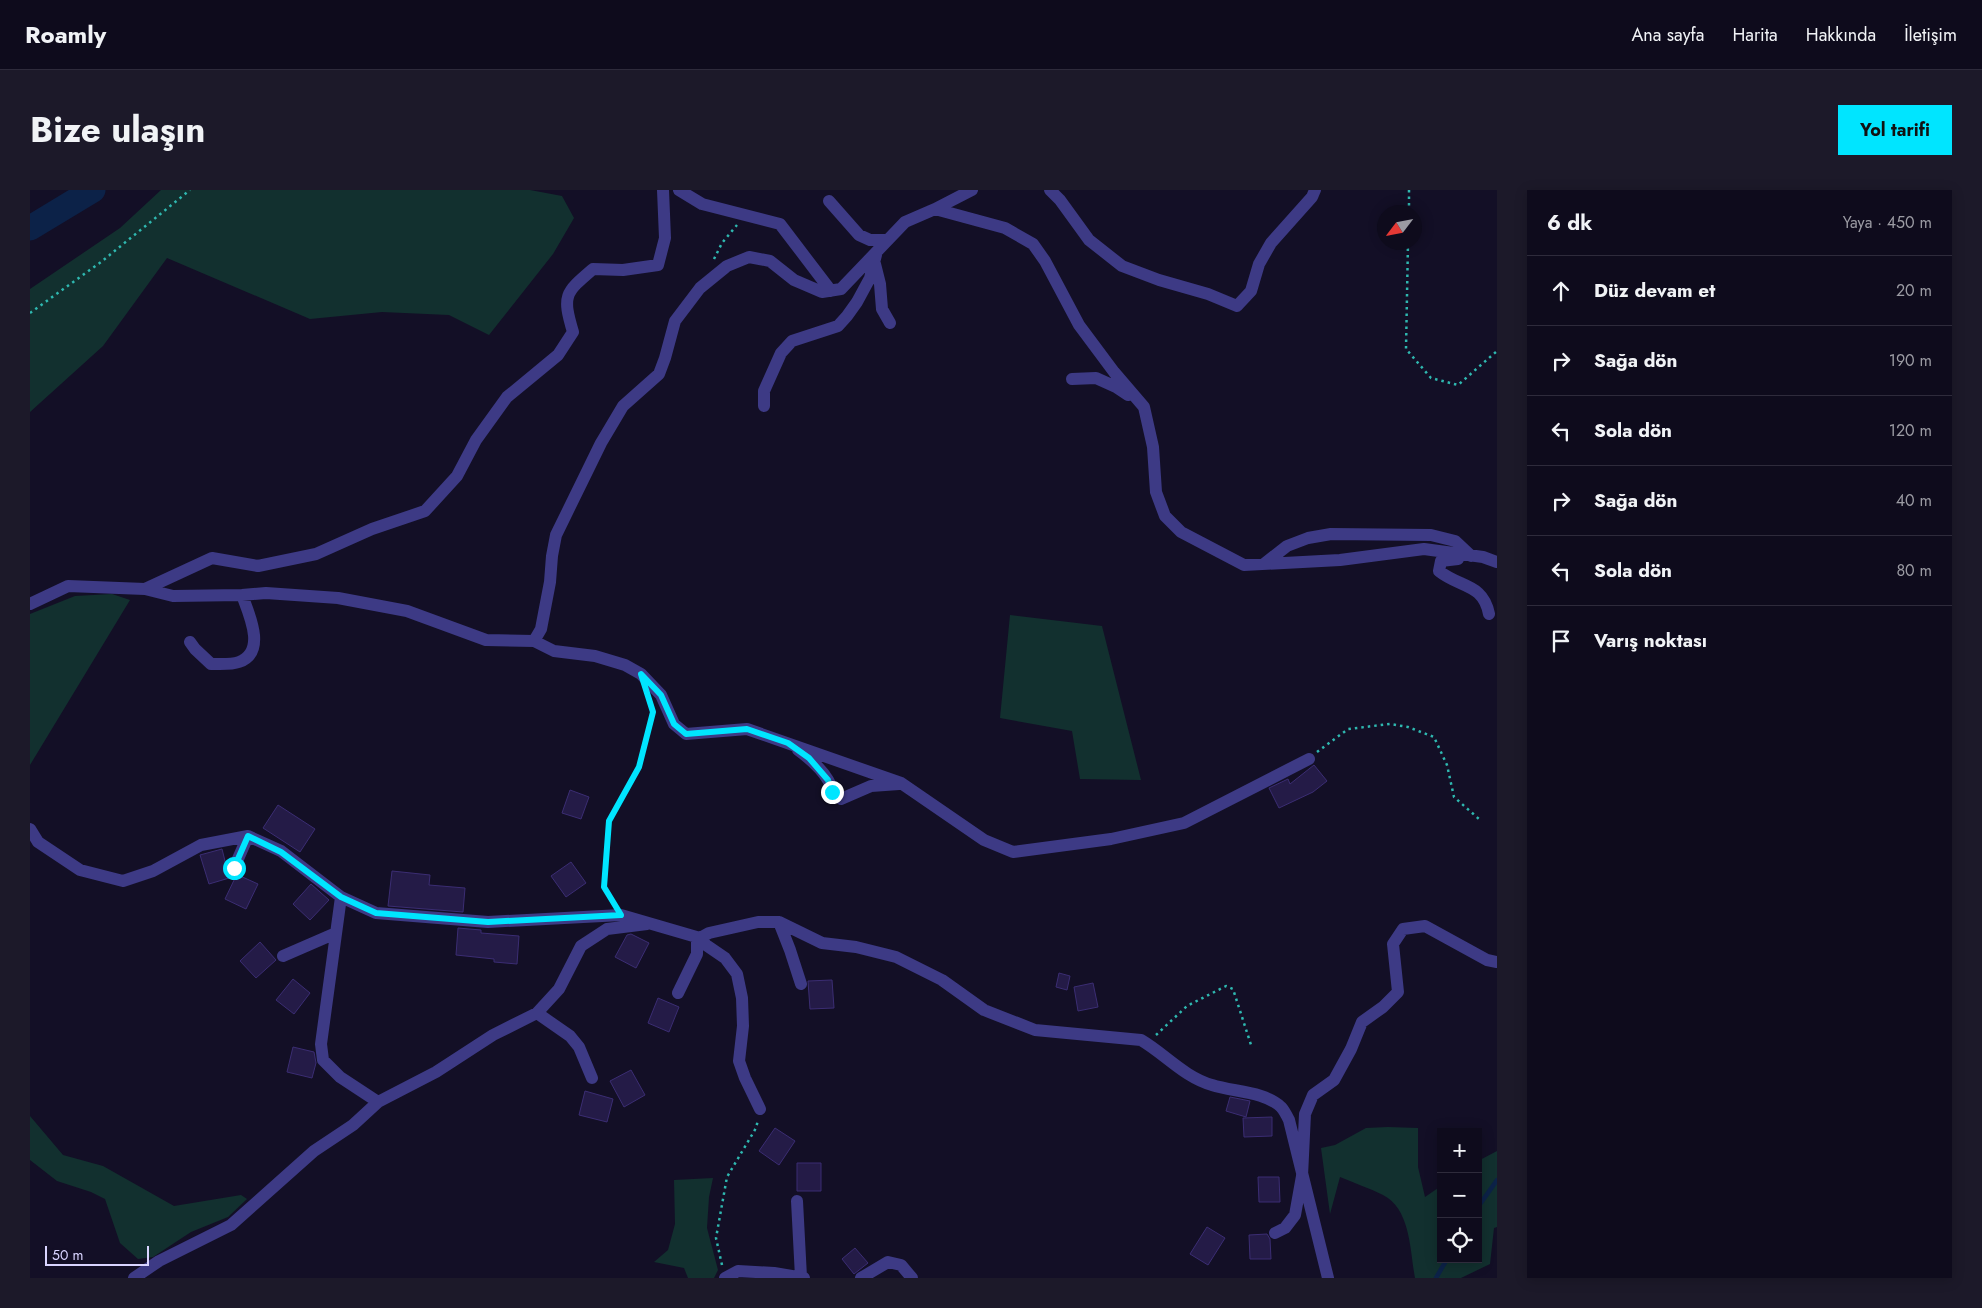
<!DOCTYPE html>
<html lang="tr">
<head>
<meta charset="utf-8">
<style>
	body { margin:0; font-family:Jost,sans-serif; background:#1c1929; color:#f1f3f6 }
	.controls { position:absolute; right:15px; bottom:15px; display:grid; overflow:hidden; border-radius:0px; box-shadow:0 2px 12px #0003 }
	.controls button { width:45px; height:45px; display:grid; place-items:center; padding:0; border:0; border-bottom:1px solid #2e2b3b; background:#0e0b1c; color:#f1f3f6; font:25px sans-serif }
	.compass { position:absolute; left:1347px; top:15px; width:45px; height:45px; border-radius:50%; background:#0e0b1c; box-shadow:0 2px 12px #0003; rotate:238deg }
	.scale { position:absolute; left:15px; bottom:12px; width:104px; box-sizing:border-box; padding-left:5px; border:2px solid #d9d4ff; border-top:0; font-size:14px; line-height:18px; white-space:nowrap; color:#d9d4ff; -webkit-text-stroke:4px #130f26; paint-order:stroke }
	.stop { position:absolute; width:15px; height:15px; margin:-11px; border:4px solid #00e5ff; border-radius:50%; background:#fff }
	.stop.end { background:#00e5ff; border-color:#fff; box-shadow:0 1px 5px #0008 }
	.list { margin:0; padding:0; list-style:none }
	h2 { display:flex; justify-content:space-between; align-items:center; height:65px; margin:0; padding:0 20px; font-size:21px }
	h2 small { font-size:16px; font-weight:400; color:#9b9ba3 }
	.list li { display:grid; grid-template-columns:32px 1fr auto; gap:15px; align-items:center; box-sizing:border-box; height:70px; padding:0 20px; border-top:1px solid #2e2b3b }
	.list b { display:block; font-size:19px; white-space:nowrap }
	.list em { font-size:16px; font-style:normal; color:#9b9ba3 }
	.icon { flex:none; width:28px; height:28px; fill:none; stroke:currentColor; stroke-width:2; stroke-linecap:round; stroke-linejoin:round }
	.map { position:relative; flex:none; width:1467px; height:1088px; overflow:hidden; border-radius:0px }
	header { display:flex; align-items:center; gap:30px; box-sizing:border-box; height:70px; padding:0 25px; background:#0e0b1c; border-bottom:1px solid #2e2b3b }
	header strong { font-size:24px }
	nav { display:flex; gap:28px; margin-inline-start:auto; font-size:18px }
	.intro { display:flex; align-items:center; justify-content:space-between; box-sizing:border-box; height:120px; padding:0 30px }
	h1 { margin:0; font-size:35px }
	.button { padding:12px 22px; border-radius:0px; background:#00e5ff; color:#111; font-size:18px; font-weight:700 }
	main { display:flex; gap:30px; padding:0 30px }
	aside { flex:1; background:#0e0b1c; border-radius:0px; box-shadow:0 2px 12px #0003 }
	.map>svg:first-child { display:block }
</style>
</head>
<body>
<header>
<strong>Roamly</strong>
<nav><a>Ana sayfa</a><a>Harita</a><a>Hakkında</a><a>İletişim</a></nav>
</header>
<div class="intro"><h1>Bize ulaşın</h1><a class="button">Yol tarifi</a></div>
<main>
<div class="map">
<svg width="1467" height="1088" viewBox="0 0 1467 1088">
	<rect width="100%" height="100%" fill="#130f26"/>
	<path fill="#12302f" d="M131 0H500L532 6 544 28 523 64 459 145 419 125 352 122 280 129 137 68 73 156 0 222V99L90 38Z
		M82 404 100 410 0 575V424L45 406Z
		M980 425 1072 436 1111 590 1050 589 1042 541 970 528Z
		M0 926 33 965 73 976 144 1016 211 1005 217 1009 198 1027 161 1042 123 1067 108 1069 90 1053 75 1009 61 1002 27 991 0 970Z
		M1358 937 1388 938V977L1395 1007 1411 996V1069H1448V971L1467 961V1037L1464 1038 1460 1074 1431 1088H1385C1380 1062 1381 1019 1353 1005 1339 998 1324 993 1310 987L1300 1024 1291 958 1305 955 1336 938Z
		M683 988 679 1007 677 1038 688 1080 684 1088H658L654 1078 624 1072 638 1060 645 1034 644 990Z"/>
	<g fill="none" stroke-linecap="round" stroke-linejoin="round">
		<path stroke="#0c2248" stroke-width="4.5" d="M1448 1017 1467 990
			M1406 1088 1417 1069"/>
		<path stroke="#0c2248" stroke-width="25" d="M0 38 63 0"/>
	</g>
	<path fill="#241b47" stroke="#3b2d73" d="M1284 575 1297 591 1283 602 1249 618 1239 598 1258 589 1260 594Z
		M540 600 559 607 551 629 532 623Z
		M248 615 285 639 270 662 233 638Z
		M192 659 198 683 201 686 208 685 228 694 216 719 195 709 206 686 179 694 170 665Z
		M541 672 556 693 536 707 521 686Z
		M362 681 400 685 399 695 435 698 433 722 358 716Z
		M281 694 299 710 280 730 263 714Z
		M428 738 451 740V743L489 746 487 774 464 772V769L426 765Z
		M601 744 619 753 606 778 585 767 597 745Z
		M230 752 246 770 226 788 210 771Z
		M1029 783 1040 786 1037 800 1026 797Z
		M263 789 280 803 264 824 246 810Z
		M802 790 804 818 780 819 778 791Z
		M1063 793 1068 817 1048 821 1044 797Z
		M628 808 649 817 639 842 618 833Z
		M263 857 284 862 286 873 282 888 257 882Z
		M601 880 615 905 594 917 580 891Z
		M555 901 583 909 577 932 549 925Z
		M1200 907 1220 911 1216 927 1196 921Z
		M1242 927V946L1214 947 1213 928Z
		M745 938 765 951 749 975 729 961Z
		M767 973H791V1001H767Z
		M1228 987H1249L1250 1012H1229Z
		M1177 1037 1195 1048 1178 1075 1160 1064Z
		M1237 1044 1240 1049 1241 1069H1220L1219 1045Z
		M825 1058 838 1073 824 1084 812 1069Z"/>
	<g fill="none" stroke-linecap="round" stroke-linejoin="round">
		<path stroke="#2fb8b0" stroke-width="2.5" stroke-dasharray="2.5 4" stroke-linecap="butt" d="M1379 22V0
			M1378 52 1376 159 1401 188 1428 195 1467 161
			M684 69 692 53 707 35
			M0 123 71 72 160 0
			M1287 562 1318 539 1360 534 1378 537 1404 547 1417 575 1424 607 1449 629
			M584 713 574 697 579 631 609 577 623 521
			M1126 845 1157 816 1196 796 1203 799 1222 858
			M692 1075 686 1048 697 987 726 938 728 930"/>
		<path stroke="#3d3a85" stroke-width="12" d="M649 0 672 14 750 34 801 101
			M1020 0 1030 10 1059 50 1092 76 1129 90 1178 104 1207 116 1221 101 1229 74 1241 53 1282 7 1285 0
			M799 11 829 45 840 50H856
			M905 19 942 0
			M845 74 850 94 852 119 860 133
			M1042 189 1066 188 1086 197 1098 205
			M734 216V201L751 163 762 151 808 136 817 126 827 112 840 88 846 65
			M1428 369 1411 371 1409 381C1430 398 1453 393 1459 424
			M1234 374 1257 356 1278 348 1301 344 1401 345 1425 351 1441 366
			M115 399 182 368 228 376 286 364 342 339 395 321 427 286 446 250 477 207 528 165 543 142C532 105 535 103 563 79L593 80 628 75 635 48 633 0
			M0 414 38 396 115 399 143 406 212 405 236 403 308 408 377 421 456 450 504 451 511 439 520 392 522 366 526 345 571 253 593 216 629 184 635 168 645 131 670 98 697 76 719 67 740 71 764 90 792 102 811 99 875 32 905 19 975 38 1003 54 1015 71 1049 135 1084 182 1114 217 1123 257 1126 302 1135 326 1151 342 1214 375 1310 370 1394 359 1453 367 1467 372
			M504 451 524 461 565 466 595 475 611 484 631 505 644 534 656 544 717 539 871 593 954 650 983 662 1081 649 1154 633 1279 569
			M160 452 165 459 181 474C189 474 201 475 209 472 237 462 219 424 212 405
			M768 560C779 568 791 578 798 590 804 600 799 600 811 609L841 596 869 594
			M0 639 8 652 50 680 93 691 123 681 171 655 218 646 251 661 311 707 346 723 458 732 591 725 670 748 679 743 728 732H749L792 753 826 757 866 767 912 790 954 820 1005 840 1111 850C1135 864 1154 887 1182 895 1203 902 1234 901 1251 917 1254 920 1257 926 1259 930L1298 1088
			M204 678 218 646
			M311 707 291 854 293 870 310 887 348 912
			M749 732 760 760 771 794
			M670 748 676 755 695 768 707 784 712 808 713 836 709 871 715 888 730 919
			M253 766 306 743
			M648 803 667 764V747
			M507 823 540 846 549 857 562 888
			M767 1011 771 1087
			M1245 1043 1255 1038 1265 1025 1272 986 1275 924 1283 905 1304 890 1321 859 1332 832 1353 817 1368 802 1363 754 1373 739 1395 736 1457 770 1467 772
			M104 1088 129 1071 201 1035 284 961 323 935 348 912 406 882 463 845 507 823 529 799 551 756 577 739 617 734
			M695 1088 708 1081 744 1083 774 1088
			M831 1088 858 1072 871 1075 882 1088"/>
	</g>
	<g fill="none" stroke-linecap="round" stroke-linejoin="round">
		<path stroke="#00e5ff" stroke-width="6" d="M204 678 218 646 251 662 311 707 346 723 458 732 591 725 574 697 579 631 609 577 623 522 611 484 631 505 644 534 656 544 717 539 758 553 779 568 798 590 802 602"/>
	</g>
</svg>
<div class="controls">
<button>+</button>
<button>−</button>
<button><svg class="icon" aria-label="locate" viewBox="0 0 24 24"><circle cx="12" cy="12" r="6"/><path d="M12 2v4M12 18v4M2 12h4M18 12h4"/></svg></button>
</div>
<svg class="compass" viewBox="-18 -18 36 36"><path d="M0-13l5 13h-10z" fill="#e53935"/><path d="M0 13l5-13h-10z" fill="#9b9ba3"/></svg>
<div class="scale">50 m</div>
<div class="stop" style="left:204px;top:678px"></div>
<div class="stop end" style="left:802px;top:602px"></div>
</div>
<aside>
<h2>6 dk<small>Yaya · 450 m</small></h2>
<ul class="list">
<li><svg class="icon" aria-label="ahead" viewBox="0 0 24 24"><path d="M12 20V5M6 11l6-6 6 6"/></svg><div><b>Düz devam et</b></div><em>20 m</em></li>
<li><svg class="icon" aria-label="right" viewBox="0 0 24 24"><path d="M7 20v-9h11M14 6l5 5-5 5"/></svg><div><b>Sağa dön</b></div><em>190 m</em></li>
<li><svg class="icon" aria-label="left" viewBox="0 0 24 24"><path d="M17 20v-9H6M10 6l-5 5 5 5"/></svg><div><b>Sola dön</b></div><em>120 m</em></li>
<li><svg class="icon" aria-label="right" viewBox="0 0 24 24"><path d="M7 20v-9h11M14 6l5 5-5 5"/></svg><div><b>Sağa dön</b></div><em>40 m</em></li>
<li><svg class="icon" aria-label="left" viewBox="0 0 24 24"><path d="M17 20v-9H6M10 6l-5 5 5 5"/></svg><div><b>Sola dön</b></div><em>80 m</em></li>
<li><svg class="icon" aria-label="arrive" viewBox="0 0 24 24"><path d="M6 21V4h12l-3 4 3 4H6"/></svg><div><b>Varış noktası</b></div></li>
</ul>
</aside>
</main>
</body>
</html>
